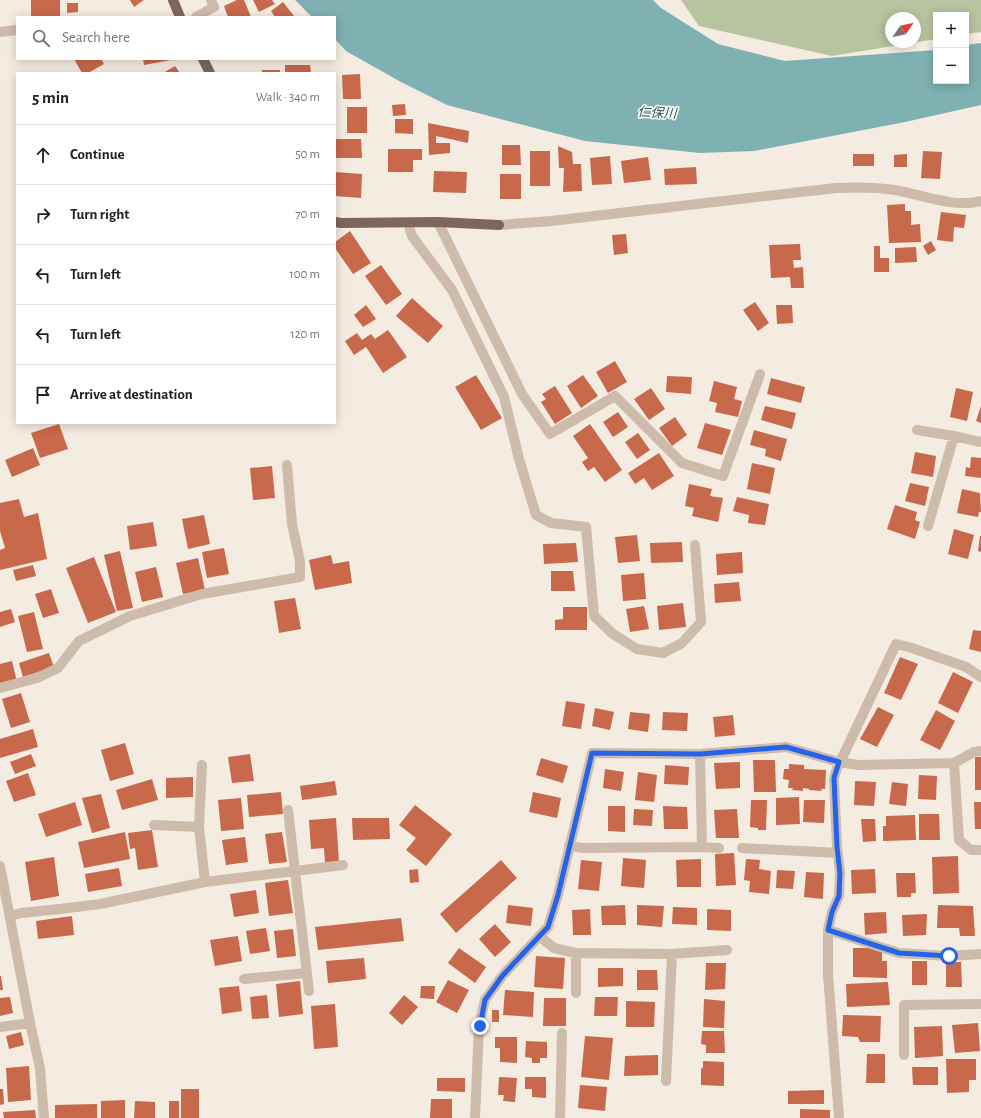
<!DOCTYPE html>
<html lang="en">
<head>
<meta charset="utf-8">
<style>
	body { margin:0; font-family:"Alegreya Sans","Noto Sans JP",sans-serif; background:#f6f6f6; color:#202124 }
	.controls { position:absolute; right:12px; top:12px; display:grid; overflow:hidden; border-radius:0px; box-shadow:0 2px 10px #0003 }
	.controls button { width:36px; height:36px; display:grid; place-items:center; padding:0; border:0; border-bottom:1px solid #e0e0e0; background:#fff; color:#202124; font:20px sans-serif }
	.compass { position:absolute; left:885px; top:12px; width:36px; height:36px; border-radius:50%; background:#fff; box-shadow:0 2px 10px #0003; rotate:56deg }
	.stop { position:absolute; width:12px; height:12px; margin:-9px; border:3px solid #2563eb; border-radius:50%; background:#fff }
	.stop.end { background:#2563eb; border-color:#fff; box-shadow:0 1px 4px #0008 }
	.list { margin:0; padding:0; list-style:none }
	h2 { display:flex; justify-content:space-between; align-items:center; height:52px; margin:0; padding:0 16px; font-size:17px }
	h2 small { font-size:13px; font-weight:400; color:#757577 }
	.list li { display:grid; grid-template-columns:26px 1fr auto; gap:12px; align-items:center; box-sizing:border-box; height:60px; padding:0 16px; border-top:1px solid #e0e0e0 }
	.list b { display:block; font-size:15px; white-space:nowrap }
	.list em { font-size:13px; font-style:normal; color:#757577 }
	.icon { flex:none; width:22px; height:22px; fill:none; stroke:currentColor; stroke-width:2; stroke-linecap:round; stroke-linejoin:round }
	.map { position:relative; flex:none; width:981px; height:1118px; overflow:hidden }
	.search { position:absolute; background:#fff; box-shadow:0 2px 10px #0003; left:16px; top:16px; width:320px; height:44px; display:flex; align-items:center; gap:10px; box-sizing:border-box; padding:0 14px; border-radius:0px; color:#757577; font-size:15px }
	.panel { position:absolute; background:#fff; box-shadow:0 2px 10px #0003; left:16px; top:72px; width:320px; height:352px; border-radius:0px }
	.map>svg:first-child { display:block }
</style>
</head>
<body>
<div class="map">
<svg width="981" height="1118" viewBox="0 0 981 1118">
	<rect width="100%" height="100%" fill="#f4ebe1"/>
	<path fill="#b8c4a0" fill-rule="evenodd" d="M681 0H981V32L966 34V15H936V39L832 56 699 26ZM891 18H915V42H891Z"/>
	<path fill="#7fb0b2" d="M295 0H653L661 8 718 44 785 61 936 50V81H966V45L981 43V105L905 122 754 151 700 153 585 141 447 105 401 82 346 51 335 39V17H312Z"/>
	<path fill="#c8694b" d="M31 0H60V17H31Z
		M130 0H144L134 7Z
		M237 0H244L251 17H228L224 6Z
		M253 0H272L275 4 259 12Z
		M283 2 294 16 293 17H275L271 11Z
		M67 3H78V12L67 13Z
		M74 59H101L104 64 88 73H82Z
		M143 59H171V60L144 65Z
		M285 65H310L311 73H285Z
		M175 66 180 73H163Z
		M262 70H280V73H262Z
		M360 74 361 99H343L342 75Z
		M405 104 406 115 393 116 392 105Z
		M347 107H367V133H347Z
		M395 119H413V134L395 133Z
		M428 123 469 131 468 143 436 136V143H450V153L429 155Z
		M335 139H361L362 158H335Z
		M502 145H520L521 165H502Z
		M558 146 572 152 573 164H581L582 191 563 192 564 168H559Z
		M388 149H422V160H413V172H388Z
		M530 151H550V186H530Z
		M923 151 942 152 940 179 921 178Z
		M853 154H874V166H853Z
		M907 154V167H894V155Z
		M610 156 612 184 592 185 590 158Z
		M648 157 651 180 624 183 621 161Z
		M696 167 697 184 665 185 664 169Z
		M434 171 467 172 466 193 433 192Z
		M335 172 362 174 361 198 335 196Z
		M500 174H521V199H500Z
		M905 204V211H911V225L920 224 921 242 889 243 887 205Z
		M941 212 966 215 964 228 954 227 953 242 937 240Z
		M350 231 371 263 353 274 335 248V242Z
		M626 234 628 253 614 255 612 235Z
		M931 241 936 250 928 255 923 246Z
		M800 244 801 260H793L794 268 803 267 804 288H791L790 277 771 278 769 245Z
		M874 246H880V258H889V272H874Z
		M916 247 917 262 895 263V248Z
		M381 265 402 294 386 305 365 276Z
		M412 298 443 326 428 343 396 316Z
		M755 302 769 323 758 331 743 310Z
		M366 305 376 319 363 327 354 315Z
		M776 305H792L793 323 777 324Z
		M388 330 407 357 383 373 366 347 354 355 345 341 357 333 362 340 371 334 375 339Z
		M615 361 627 382 608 393 596 372Z
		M476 375 502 418 481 430 455 387Z
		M583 375 598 396 581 408 567 386Z
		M667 376 692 377 691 394 666 392Z
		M771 378 805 387 801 403 767 394Z
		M714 381 737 387 734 399 742 401 738 417 715 412 717 403 709 401Z
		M555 386 572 413 555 424 541 402 546 399 542 394Z
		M651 388 665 409 649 420 634 399Z
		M956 388 973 392 967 421 950 417Z
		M765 406 796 413 792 429 761 420Z
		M981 406V423L976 421Z
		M618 412 628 427 613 437 603 422Z
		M675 417 687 435 672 446 659 428Z
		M705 423 731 430 722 455 697 448Z
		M59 424 68 449 40 458 31 433Z
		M590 424 622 470 605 482 594 467 588 471 582 462 588 458 573 436Z
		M754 430 787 439 781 461 765 456 766 449 750 445Z
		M638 433 650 450 637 459 625 442Z
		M33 448 40 465 12 477 5 460Z
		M915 452 936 456 933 477 911 473Z
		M659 453 674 476 652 490 644 478 635 484 628 473Z
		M971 457 981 458V478L965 476 966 467 970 468Z
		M752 463 775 468 770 494 747 489Z
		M272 466 275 498 253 500 250 468Z
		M910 483 929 487 925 506 905 501Z
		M689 484 712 489 710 496 723 498 718 522 692 516 694 508 685 506Z
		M962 489 980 493 981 512H979L978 517 957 513Z
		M737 497 769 504 765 525 748 523 749 515 733 511Z
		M19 499 24 517 38 513 47 559 0 570V550L5 548 0 531V503Z
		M895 505 917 512 915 520 920 522 915 539 887 529Z
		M204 515 210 544 188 549 182 519Z
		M153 522 157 546 130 550 127 526Z
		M954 529 974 535 968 559 948 554Z
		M637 535 640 561 618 563 615 537Z
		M980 536H981V552L978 551Z
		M682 542 683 562 651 563 650 543Z
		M576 543 578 562 544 564 543 544Z
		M224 548 229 574 207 578 202 552Z
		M120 551 133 608 117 611 104 555Z
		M742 552 743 573 717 575 716 554Z
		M331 555 333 564 349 561 352 583 315 590 309 560Z
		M94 557 116 612 88 623 66 568Z
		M198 558 205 590 183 594 176 563Z
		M33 565 36 576 16 581 13 570Z
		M156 567 163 597 142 602 135 572Z
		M551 571H573L575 591H551Z
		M644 573 646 599 623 601 621 575Z
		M739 582 741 601 715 603 714 584Z
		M51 589 59 613 43 618 35 594Z
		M295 598 301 629 279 633 274 601Z
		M683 603 686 627 659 630 657 606Z
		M644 606 649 629 630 632 626 609Z
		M563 607H587V630H555V620L563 619Z
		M11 609 15 622 0 627V612Z
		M34 612 43 649 27 652 18 616Z
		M973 630 981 631V652L969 649Z
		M49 653 54 667 23 677 19 663Z
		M900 657 918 664 901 700 884 693Z
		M12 661 17 682 0 686V664Z
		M953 672 973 682 958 713 938 703Z
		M21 693 30 722 11 728 2 699Z
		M566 701 585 704 581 729 562 726Z
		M878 707 894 715 877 747 860 739Z
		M595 708 614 712 610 730 592 726Z
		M936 710 955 721 940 750 920 740Z
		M630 712 650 714 648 732 628 729Z
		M663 712 688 713 687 731 662 730Z
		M733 715 735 735 715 737 713 717Z
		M33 729 38 747 0 758V739Z
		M125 743 134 774 110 781 101 750Z
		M31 754 36 766 15 774 10 762Z
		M250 754 254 781 232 783 228 757Z
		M975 757H981V790H975Z
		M541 758 568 766 563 783 536 775Z
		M753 760H775L776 792H754Z
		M740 762V788L716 789 714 763Z
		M789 764 804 765V769L826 770 825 789H821L822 791 809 790V789L803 788V791L792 790 793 788H788L789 780 783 779 784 769H789Z
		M665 765 689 767 688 785 664 784Z
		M605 769 624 772 621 791 603 788Z
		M638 772 657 775 654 802 635 800Z
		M28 773 36 795 14 802 6 781Z
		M919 775 937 776 936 800 918 799Z
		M193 777V797L166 798V778Z
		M152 779 158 800 122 810 116 790Z
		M335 781 337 795 302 800 300 786Z
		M855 781 876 782 874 806 854 805Z
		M892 782 908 784 906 806 889 804Z
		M281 792 283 814 249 817 247 795Z
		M533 792 561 798 557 818 529 812Z
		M101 794 110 828 92 833 82 798Z
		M799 797 800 824 776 825V798Z
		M241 798 244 829 221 831 218 800Z
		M751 800H767L766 830H758V828L750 827Z
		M804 800H825L824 823 803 822Z
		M75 802 82 825 46 837 38 814Z
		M974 802H981V829H975Z
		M415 805 452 834 426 866 406 850 416 838 399 825Z
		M608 806H625V832L608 831Z
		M663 806 687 807 688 829H664Z
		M634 809 653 810 652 826 633 825Z
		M737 809 739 838H716L714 810Z
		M919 814H939L940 840H919Z
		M915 815 916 840 883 841V826H886V816Z
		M336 818 339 862 325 863 324 848 311 849 309 820Z
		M352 818H389L390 839 353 840Z
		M861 819H875L876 841 863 842Z
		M152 830 158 867 138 870 135 848 130 849 128 833Z
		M125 832 130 859 84 868 78 842Z
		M282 832 287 862 269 864 265 834Z
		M245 837 248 862 226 865 222 840Z
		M734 853 736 885 716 886 715 854Z
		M958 856 959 893 933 894 932 857Z
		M54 857 59 896 31 901 25 862Z
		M623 858 646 860 644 888 621 886Z
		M701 859V887H677L676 860Z
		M746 859 760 860 759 869 771 871 769 894 749 892 750 881 744 880Z
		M501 860 517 878 456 933 440 914Z
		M581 860 602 862 599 891 578 889Z
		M119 868 122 886 88 892 85 874Z
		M418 869 419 882 410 883 409 870Z
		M875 869 876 893 852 894 851 870Z
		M777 870 795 871 793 889 776 888Z
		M806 872 824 873 823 899 804 897Z
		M896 873H915L916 893H911V897H897Z
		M288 880 293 913 269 916 265 883Z
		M256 890 259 913 234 917 230 894Z
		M508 905 533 908 531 926 506 923Z
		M625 905 626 925H602L601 906Z
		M637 905 664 906 662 927 637 925Z
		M938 905 973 906 975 936H960L959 928H937Z
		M673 907 697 908V925L672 924Z
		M590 909 591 935H573L572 910Z
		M707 909 731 910V931L707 930Z
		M886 912 887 933 865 935 864 913Z
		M927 914 926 935 903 936 902 915Z
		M72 916 74 935 38 939 36 921Z
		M401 918 404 941 318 950 315 927Z
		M495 924 511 942 495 957 479 939Z
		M266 928 270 951 250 954 246 931Z
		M293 929 296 956 277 958 274 931Z
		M238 936 242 961 215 966 210 940Z
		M459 948 486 967 475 983 448 963Z
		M853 948H882V961H887V978L853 977Z
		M536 956 565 958 563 989 534 987Z
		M364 958 366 979 328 983 326 961Z
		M912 961H927V985H912Z
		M946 962H961L962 987H946Z
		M706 963H726L725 989 705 990Z
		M598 968H623V986L598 987Z
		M637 970H657L658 990H637Z
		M0 976H1L3 990H0Z
		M448 980 469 990 457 1013 436 1002Z
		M300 981 303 1014 279 1017 276 984Z
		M888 982 890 1005 847 1007 846 984Z
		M239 986 242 1011 222 1014 219 988Z
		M421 986H435L434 999 420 998Z
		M505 990 534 992 533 1017 503 1015Z
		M267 995 269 1018 252 1019 250 997Z
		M404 995 418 1007 402 1025 389 1013Z
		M10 997 13 1013 0 1016V998Z
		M595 997H618L617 1016H594Z
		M544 998H566V1026H543Z
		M704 999 725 1001 724 1028 703 1027Z
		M626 1001 655 1002 654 1027H626Z
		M335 1004 338 1047 314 1049 311 1006Z
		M492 1010H499V1022H492Z
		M843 1015 881 1016 880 1042H860L858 1037 842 1036Z
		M978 1023 980 1051 955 1053 952 1025Z
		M942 1026 943 1056 915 1058 914 1027Z
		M702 1031H724L725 1053H706V1045L701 1044Z
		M21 1032 24 1045 9 1049 6 1036Z
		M585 1036 613 1038 609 1080 581 1077Z
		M495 1037H517V1063L500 1062V1048H495Z
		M526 1041 547 1042V1058H540V1063H532V1058L525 1057Z
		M867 1054H885V1083H866Z
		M658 1055V1075L624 1076 625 1056Z
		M946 1059H976V1080H969V1092L947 1093Z
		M703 1061 724 1062V1086L701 1085V1069L703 1067Z
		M29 1066 31 1100 8 1102 6 1068Z
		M912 1067H938V1085H913Z
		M499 1077 517 1078 515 1102 503 1101 504 1095H498Z
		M525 1077H546V1098L532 1097V1089H525Z
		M437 1078H465V1092L437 1091Z
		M580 1085 607 1087 605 1111 578 1108Z
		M0 1089H3L4 1104 0 1105Z
		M181 1089H199V1118H181Z
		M824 1090V1104H788V1091Z
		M431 1099H452V1118H430Z
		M125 1100V1118H101V1101Z
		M135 1101 155 1102V1118H134Z
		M169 1101H179V1118H169Z
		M97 1104V1118H55V1105Z
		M800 1109 830 1110V1118H800Z
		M35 1110 36 1118H4L3 1112Z"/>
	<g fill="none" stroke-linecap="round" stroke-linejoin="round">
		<path stroke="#cdbbac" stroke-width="10" d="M196 17 214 7 211 0
			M0 32 17 30
			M438 222 522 394 550 434 615 396 682 463 723 476 760 374
			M408 223 412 236 452 290 504 397 519 459 536 515 551 523 586 527 594 616 613 634 637 649 663 653 682 643 701 622 695 545
			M499 225 551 221 836 188C856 187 875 187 895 190 923 195 952 208 981 201
			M917 430 954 436 981 442
			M928 526 954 436
			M0 688 37 678 58 668 79 641 130 616 202 594 300 577V561L292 524 287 465
			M954 763 959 840 971 850H981
			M202 765 199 827 205 882
			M288 810 295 871 343 865
			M154 825 199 827
			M569 845 581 848 702 847 700 754
			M702 847 719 848
			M742 848 838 853
			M0 866 30 1023 40 1068 44 1118
			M10 916 21 913 60 909 100 904 205 882 295 871 309 991
			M828 930 899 953 949 956 981 954
			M539 936 554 948 576 953 672 954 727 950
			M576 953V993
			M244 979 307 973
			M0 1027 30 1023
			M904 1055V1005L981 1004
			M666 1081 672 954
			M475 1118 479 1026 485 1000 503 975 548 927 558 895 592 753 700 754 786 747 839 762 858 765 954 763 974 752 981 751
			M560 1118 562 1033
			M839 1118 828 974V930L832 912 839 896 840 873 837 847 834 778 839 762 843 756 896 644 909 647 966 667 981 677"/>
		<path stroke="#7d675c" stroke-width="10" d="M173 0 180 17
			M203 59 210 73
			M335 222 341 223 438 222 499 225"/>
	</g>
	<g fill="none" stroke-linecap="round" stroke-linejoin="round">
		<path stroke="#2563eb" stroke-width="5" d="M480 1026 485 1000 503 975 548 927 558 895 592 753 700 754 786 747 839 762 834 778 837 847 840 873 839 896 832 912 828 930 899 953 949 956"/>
	</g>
	<g text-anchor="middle" stroke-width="3.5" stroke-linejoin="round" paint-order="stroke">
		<g font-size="13" font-style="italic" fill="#1f5a5e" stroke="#fbf5ee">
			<text transform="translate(657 112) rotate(3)" y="5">仁保川</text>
		</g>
	</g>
</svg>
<div class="controls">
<button>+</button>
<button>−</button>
</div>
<svg class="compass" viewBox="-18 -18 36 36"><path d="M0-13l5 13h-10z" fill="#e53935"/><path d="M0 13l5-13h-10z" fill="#757577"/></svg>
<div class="stop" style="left:949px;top:956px"></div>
<div class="stop end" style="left:480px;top:1026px"></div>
<div class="search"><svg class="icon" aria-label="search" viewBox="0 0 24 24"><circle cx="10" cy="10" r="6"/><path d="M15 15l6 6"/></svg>Search here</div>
<section class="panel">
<h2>5 min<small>Walk · 340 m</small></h2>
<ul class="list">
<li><svg class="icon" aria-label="ahead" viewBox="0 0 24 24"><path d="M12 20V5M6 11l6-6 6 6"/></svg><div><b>Continue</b></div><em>50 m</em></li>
<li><svg class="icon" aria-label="right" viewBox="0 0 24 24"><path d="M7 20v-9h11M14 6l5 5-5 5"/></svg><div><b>Turn right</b></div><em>70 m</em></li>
<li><svg class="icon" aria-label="left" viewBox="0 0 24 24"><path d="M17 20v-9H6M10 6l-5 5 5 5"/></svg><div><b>Turn left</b></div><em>100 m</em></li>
<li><svg class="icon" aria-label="left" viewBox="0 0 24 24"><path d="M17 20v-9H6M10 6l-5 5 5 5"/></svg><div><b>Turn left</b></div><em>120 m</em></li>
<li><svg class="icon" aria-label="arrive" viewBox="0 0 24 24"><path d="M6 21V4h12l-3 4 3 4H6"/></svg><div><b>Arrive at destination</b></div></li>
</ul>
</section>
</div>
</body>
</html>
